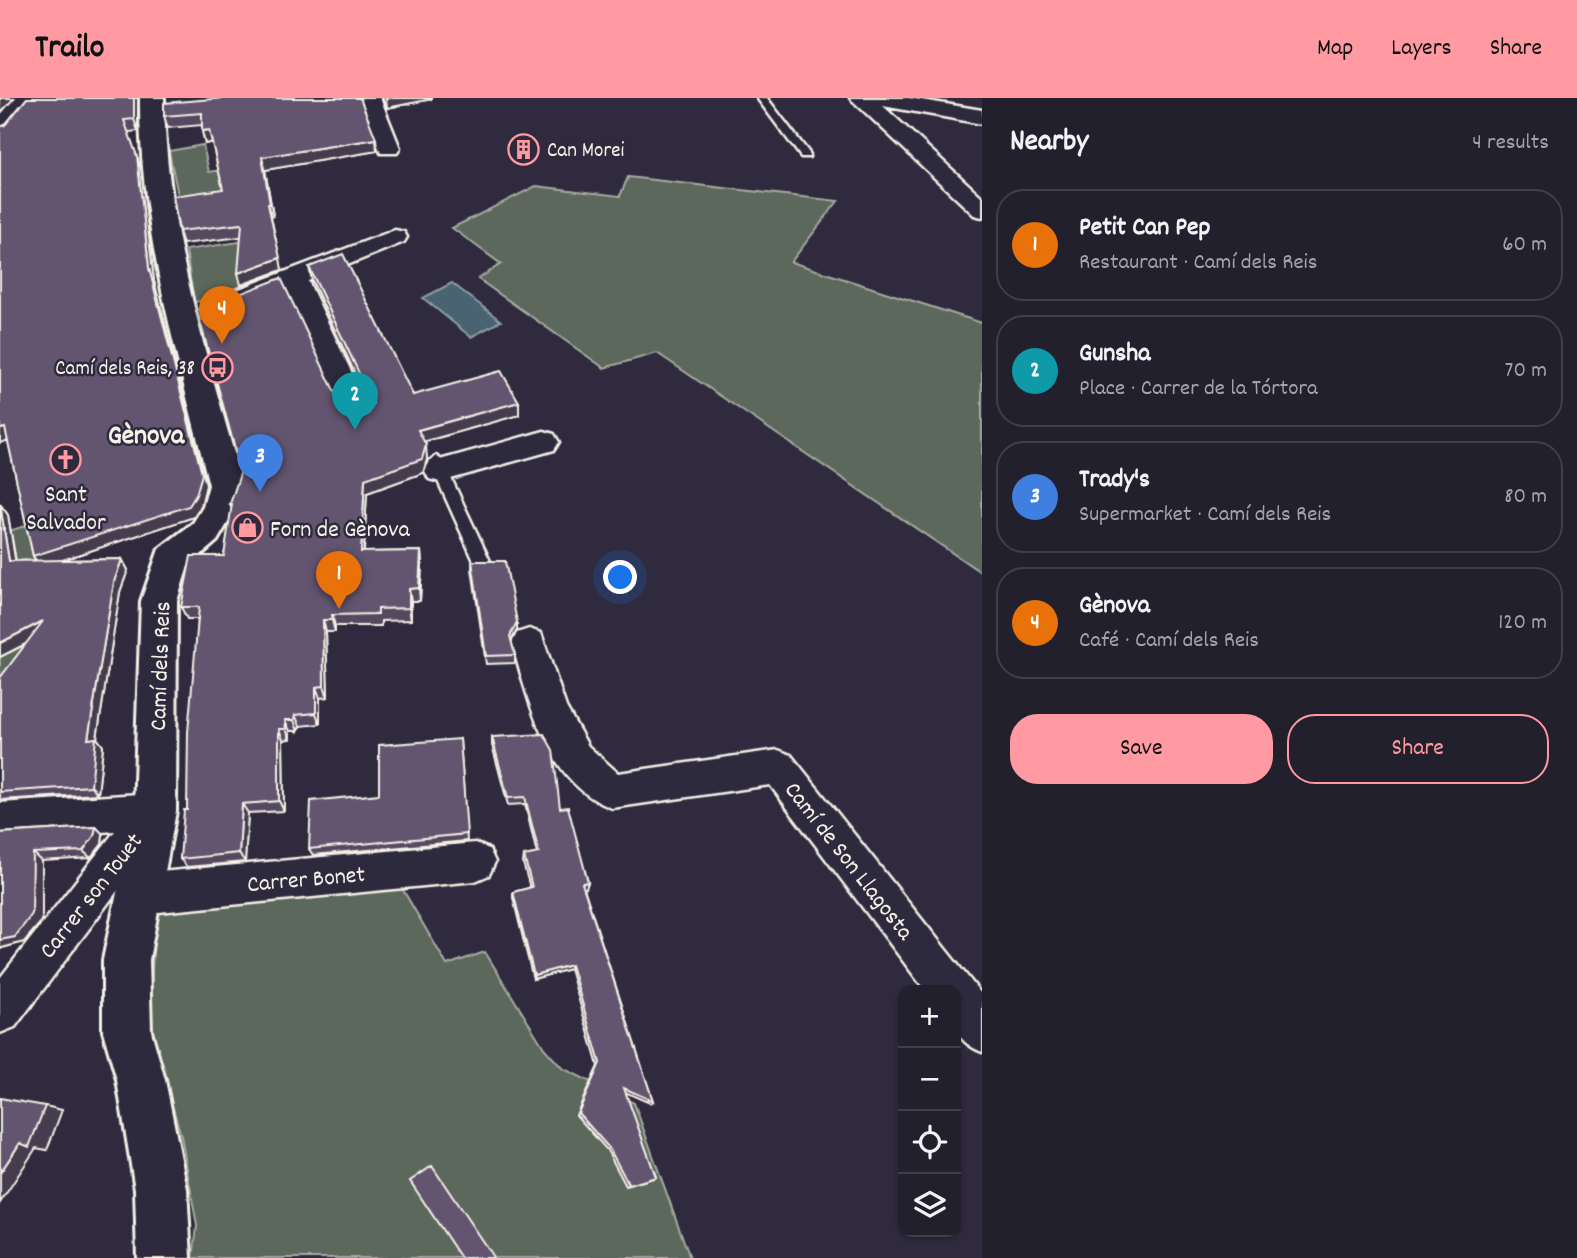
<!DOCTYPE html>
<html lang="en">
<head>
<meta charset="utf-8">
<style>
	body { margin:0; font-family:Dekko,sans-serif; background:#2b2836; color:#f1f3f6 }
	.controls { position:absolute; right:21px; bottom:21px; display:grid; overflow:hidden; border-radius:14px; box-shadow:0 2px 5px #0004 }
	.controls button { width:63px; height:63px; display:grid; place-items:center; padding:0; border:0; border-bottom:2px solid #403e4a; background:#23202e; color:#f1f3f6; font:35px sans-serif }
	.you { position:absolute; left:621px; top:480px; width:24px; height:24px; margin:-18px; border:5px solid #fff; border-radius:50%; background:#1a73e8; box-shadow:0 0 0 10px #1a73e833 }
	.badge { display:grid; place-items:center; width:46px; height:46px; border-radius:50%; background:#ff9aa2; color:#fff; font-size:23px; font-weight:700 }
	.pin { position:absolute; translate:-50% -58px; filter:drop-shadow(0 2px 4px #0008) }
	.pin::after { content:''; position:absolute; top:37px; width:24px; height:21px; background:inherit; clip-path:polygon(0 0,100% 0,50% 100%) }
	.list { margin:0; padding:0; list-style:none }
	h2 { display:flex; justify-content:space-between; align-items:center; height:91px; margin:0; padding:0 28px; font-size:30px }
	h2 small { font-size:23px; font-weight:400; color:#a3a3aa }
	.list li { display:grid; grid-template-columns:46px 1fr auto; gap:21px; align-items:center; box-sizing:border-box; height:112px; margin:0 14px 14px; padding:0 14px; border:2px solid #403e4a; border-radius:28px }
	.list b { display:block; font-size:26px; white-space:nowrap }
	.list p { margin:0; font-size:23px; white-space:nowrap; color:#a3a3aa }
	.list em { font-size:23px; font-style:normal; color:#a3a3aa }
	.actions { display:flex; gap:14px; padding:21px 28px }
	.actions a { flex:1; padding:16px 0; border:2px solid #ff9aa2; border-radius:28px; text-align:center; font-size:24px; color:#ff9aa2 }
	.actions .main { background:#ff9aa2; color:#111 }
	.icon { flex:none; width:38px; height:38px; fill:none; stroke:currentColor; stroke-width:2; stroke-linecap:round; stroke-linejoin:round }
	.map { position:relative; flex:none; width:982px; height:1160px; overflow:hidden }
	header { display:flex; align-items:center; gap:42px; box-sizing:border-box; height:98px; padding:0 35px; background:#ff9aa2; color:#111 }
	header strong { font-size:33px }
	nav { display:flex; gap:38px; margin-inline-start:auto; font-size:24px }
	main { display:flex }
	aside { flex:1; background:#23202e }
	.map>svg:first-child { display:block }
</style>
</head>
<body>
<header>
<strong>Trailo</strong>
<nav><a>Map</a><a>Layers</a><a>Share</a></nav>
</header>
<main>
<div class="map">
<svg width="982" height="1160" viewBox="0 0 982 1160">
	<rect width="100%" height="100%" fill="#2f2a3d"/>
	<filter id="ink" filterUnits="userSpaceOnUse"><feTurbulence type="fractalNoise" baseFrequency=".0143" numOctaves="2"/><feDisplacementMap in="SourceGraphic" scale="14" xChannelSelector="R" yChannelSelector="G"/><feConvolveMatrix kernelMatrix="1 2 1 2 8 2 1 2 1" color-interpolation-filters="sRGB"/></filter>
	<g filter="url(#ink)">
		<path fill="#5b675c" stroke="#a8aca2" stroke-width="2" d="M203 47 209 74 237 70 260 79 180 107 169 53Z
			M628 79 838 103 791 164 982 225V475L657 255 604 270 478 181 501 166 452 130 536 88 620 98Z
			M266 140 260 165 263 180 194 205 186 152Z
			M31 426 36 450 34 463 61 493 0 601V436Z
			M396 780 447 867 485 854 544 950 562 970 634 1005 690 1160H193L197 1128 181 1038 149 926 156 806Z"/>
		<path fill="#4a6372" stroke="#8e9ca1" stroke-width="2" d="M452 185 501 223 471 239 423 200Z"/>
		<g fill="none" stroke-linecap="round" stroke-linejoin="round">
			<defs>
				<path id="lane" d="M757 0H767L809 55V59H801Z
					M436 358 443 363 490 463 488 467H476L474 463 429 363Z"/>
				<path id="street" d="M358 0H380L400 50 397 55H381Z
					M850 0H909L982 12V26L883 8 982 99V119L974 117Z
					M395 132 404 134 407 139 404 144 308 183 373 320 369 327 359 330 349 327 345 320 286 191 247 207 238 209 229 207 225 201 229 195Z
					M544 333 554 336 559 344 554 352 440 384 429 381 425 373 429 365Z
					M529 531 541 535 566 609 588 648 618 675 778 652 791 657 982 897V954C949 940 956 923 956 892H925L770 687 612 710C547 686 529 604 512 545L517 535Z
					M155 695 168 700 174 713 168 726 127 781 138 776 475 745 489 751 495 764 489 777 475 783 138 816 124 810 118 796 121 788 15 929 0 935V880L115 733 0 741V705Z"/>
				<path id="secondary" d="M140 0H164C165 132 208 261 243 387L236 411 217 443 188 468 177 503 176 713 149 862 151 933 165 982 187 1091 191 1160H137L135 1091 117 982 103 933V862L134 713 141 503 159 451 193 425 203 409 209 387C178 260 139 132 140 0Z"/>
			</defs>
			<use href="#lane" stroke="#f4f1e8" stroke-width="5"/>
			<use href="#street" stroke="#f4f1e8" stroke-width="5"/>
			<use href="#secondary" stroke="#f4f1e8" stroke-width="6"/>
			<use href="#lane" fill="#2f2a3d" fill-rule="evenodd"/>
			<use href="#street" fill="#2f2a3d" fill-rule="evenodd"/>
			<use href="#secondary" fill="#2f2a3d" fill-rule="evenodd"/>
		</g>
		<path fill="#554960" stroke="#f4f1e8" stroke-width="2" d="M27 0H138V33L128 34 141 71 154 183 206 387 201 408 194 419 62 462 122 461 128 472 120 494 97 640 103 648 98 696 0 702V580L26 546 0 559V406L8 417 16 463 36 462 33 458 8 343 5 27Z
			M225 0 377 53 265 72 273 118 271 119 282 172 241 187V139L183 146 179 133 223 91 212 44 205 46 202 33V27L168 30 164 18Z
			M382 0H432V1L387 10Z
			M309 169 413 297 519 317 424 344 427 361 423 375 367 395 364 454 421 453 422 466 420 503H411V522L381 523V528H335V534H326L328 599 320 600V626L300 628 298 633H290V641L283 642 284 713 248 715 245 764 187 769 180 761 187 712 198 521H187L181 509 224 458 232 412 230 406 344 314 356 319 368 316 371 310 312 183Z
			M472 463 517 524V532L511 543 515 557V565L486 566 472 471Z
			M492 639 560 710 588 784 586 790H584L653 1003 650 1005 625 994 656 1079 626 1088 607 1052 576 1017 598 968 570 871 533 881 513 800V794L530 790 523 765 524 758 537 756 525 706 508 707 492 647Z
			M460 641 467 743 313 757 309 751 379 696Z
			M96 729 103 736 102 746 91 760 42 763V823L24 844 2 850 0 735Z"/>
		<path fill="#453c4e" stroke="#f4f1e8" stroke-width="2" d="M0 0H14L0 16Z
			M134 0H138V33L134 21Z
			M386 0H432V1L387 10Z
			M209 32 213 44 205 46 202 33Z
			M376 41 377 53 265 72 273 118 271 119 268 106 262 59Z
			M137 58 141 71 154 183 206 387 201 408 194 419 41 469 33 458 149 170Z
			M280 160 282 172 241 187 238 175Z
			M519 304V317L419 345 418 332Z
			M5 330 13 341 0 345V331Z
			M426 347 427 361 423 375 367 395 363 467 361 454 365 381Z
			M0 406 8 417 17 473 9 463Z
			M421 453 422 466 420 503 419 490Z
			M122 461 128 472 120 494 97 640 103 648 98 696 91 688 88 641 114 484Z
			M409 491 411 503V522L409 510Z
			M332 517 335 528V534L332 522Z
			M323 522 326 534 328 599 324 588Z
			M43 523 51 533 0 559V545Z
			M517 524V532L509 546 510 538Z
			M316 589 320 600V626L316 615Z
			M295 617 300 628 298 633 294 622Z
			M285 622 290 633V641L286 631Z
			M279 631 283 642 284 713 279 703Z
			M242 706 248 715 245 764 239 755Z
			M96 729 103 736 102 746 91 760 83 753Z
			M33 755 42 763V823L24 844 2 850 0 852V842Z
			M588 784 586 790 580 791 582 785Z
			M571 867 570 871 533 881 534 877Z
			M45 1008 62 1012 47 1052 36 1050 0 1105V1075Z"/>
		<path fill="#635570" stroke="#f4f1e8" stroke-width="2" d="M27 0H134V21L124 22 137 58 149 170 202 376 196 397 189 408 33 458 5 330 0 331V29L5 27Z
			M225 0H360L376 41 262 59 270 106H268L280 160 238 175 242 126 179 133 173 98 223 91 209 32 202 33V15L164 18V5Z
			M343 156 413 297 501 273 519 304 418 332 426 347 422 361 365 381 361 454 421 453 419 490 409 491V510L378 511V516L332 517V522H323L324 588 316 589V615L295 617 294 622H285L286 631H279V703L242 706 239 755 180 761 184 712H187L188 634 199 509H181L191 458H224L232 406H230L241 373 197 212 281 180 344 314 356 319 368 316 373 305 309 169Z
			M0 406 9 463 122 461 114 484 88 641 96 640 91 688 0 694V580L43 523 0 545Z
			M472 463H505L517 524 510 538 515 557 486 558Z
			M544 636 553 652 560 710 568 709 588 784 582 785 653 1003 624 990 656 1079 629 1087 609 1050 578 1015 600 965 571 867 534 877 513 794 532 789 524 758 539 755 525 699 508 700 492 639Z
			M460 641 467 736 309 751 311 703 379 696V647Z
			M96 729 94 738 83 753 33 755 32 816 15 839 0 842V735Z
			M0 1000 45 1008 29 1049 20 1045 0 1075Z
			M432 1068 493 1159 491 1160H461L410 1083Z"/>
	</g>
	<defs>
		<symbol id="building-ring" viewBox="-11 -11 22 22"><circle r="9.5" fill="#2f2a3d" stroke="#ff9aa2" stroke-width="1.5"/><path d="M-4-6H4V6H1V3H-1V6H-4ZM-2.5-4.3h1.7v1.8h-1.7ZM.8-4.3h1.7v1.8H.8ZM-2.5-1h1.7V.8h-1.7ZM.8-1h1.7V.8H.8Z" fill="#ff9aa2"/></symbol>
		<symbol id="bus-ring" viewBox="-11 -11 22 22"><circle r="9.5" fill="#2f2a3d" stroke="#ff9aa2" stroke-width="1.5"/><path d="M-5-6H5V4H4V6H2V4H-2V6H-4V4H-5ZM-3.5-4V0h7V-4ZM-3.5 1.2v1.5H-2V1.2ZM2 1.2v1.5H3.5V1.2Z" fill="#ff9aa2"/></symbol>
		<symbol id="church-ring" viewBox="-11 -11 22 22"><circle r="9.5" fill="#2f2a3d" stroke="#ff9aa2" stroke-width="1.5"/><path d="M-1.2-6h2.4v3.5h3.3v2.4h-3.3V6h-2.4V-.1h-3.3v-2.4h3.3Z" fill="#ff9aa2"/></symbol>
		<symbol id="shop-ring" viewBox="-11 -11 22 22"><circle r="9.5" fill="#2f2a3d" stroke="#ff9aa2" stroke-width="1.5"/><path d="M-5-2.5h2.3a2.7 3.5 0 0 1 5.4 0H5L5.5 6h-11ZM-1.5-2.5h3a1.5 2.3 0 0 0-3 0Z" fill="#ff9aa2"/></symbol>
	</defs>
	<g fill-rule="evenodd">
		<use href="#building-ring" x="506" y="34" width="35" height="35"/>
		<use href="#bus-ring" x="200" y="252" width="35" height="35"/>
		<use href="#church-ring" x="48" y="344" width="35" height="35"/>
		<use href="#shop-ring" x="230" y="412" width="35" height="35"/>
	</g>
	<g text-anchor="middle" stroke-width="5" stroke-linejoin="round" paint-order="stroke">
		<g font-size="21" fill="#f4f1e8" stroke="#2f2a3d" text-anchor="start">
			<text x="547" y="58">Can Morei</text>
			<text x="195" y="276" text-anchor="end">Camí dels Reis, 38</text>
		</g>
		<g font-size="24" fill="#f4f1e8" stroke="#2f2a3d">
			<text x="66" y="403">Sant<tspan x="66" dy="28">Salvador</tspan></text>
			<text x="270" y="438" text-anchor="start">Forn de Gènova</text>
		</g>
		<g font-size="24" fill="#f4f1e8" stroke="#2f2a3d">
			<text transform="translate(159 568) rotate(-88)" y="8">Camí dels Reis</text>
			<text transform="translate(850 762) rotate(52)" y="8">Camí de Son Llagosta</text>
			<text transform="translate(306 780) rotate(-5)" y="8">Carrer Bonet</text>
			<text transform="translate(90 797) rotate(-52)" y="8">Carrer son Touet</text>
		</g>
		<g font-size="28" font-weight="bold" fill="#f4f1e8" stroke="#2f2a3d">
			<text x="146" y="345">Gènova</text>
		</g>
	</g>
</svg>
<div class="controls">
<button>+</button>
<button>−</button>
<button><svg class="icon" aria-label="locate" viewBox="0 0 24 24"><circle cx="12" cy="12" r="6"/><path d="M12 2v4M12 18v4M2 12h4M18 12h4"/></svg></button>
<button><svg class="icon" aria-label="layers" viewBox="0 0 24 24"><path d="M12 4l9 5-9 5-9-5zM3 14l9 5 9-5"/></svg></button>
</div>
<div class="you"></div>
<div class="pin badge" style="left:339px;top:511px;background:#e8710a">1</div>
<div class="pin badge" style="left:355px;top:332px;background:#0f9aa8">2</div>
<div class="pin badge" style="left:260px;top:394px;background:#3f7fe0">3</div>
<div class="pin badge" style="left:222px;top:246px;background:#e8710a">4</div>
</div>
<aside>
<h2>Nearby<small>4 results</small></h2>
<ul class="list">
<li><span class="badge" style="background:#e8710a">1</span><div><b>Petit Can Pep</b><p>Restaurant · Camí dels Reis</p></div><em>60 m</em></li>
<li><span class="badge" style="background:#0f9aa8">2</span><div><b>Gunsha</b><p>Place · Carrer de la Tórtora</p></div><em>70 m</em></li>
<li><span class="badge" style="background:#3f7fe0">3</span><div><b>Trady's</b><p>Supermarket · Camí dels Reis</p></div><em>80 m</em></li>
<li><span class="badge" style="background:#e8710a">4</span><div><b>Gènova</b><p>Café · Camí dels Reis</p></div><em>120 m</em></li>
</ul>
<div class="actions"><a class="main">Save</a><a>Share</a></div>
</aside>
</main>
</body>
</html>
